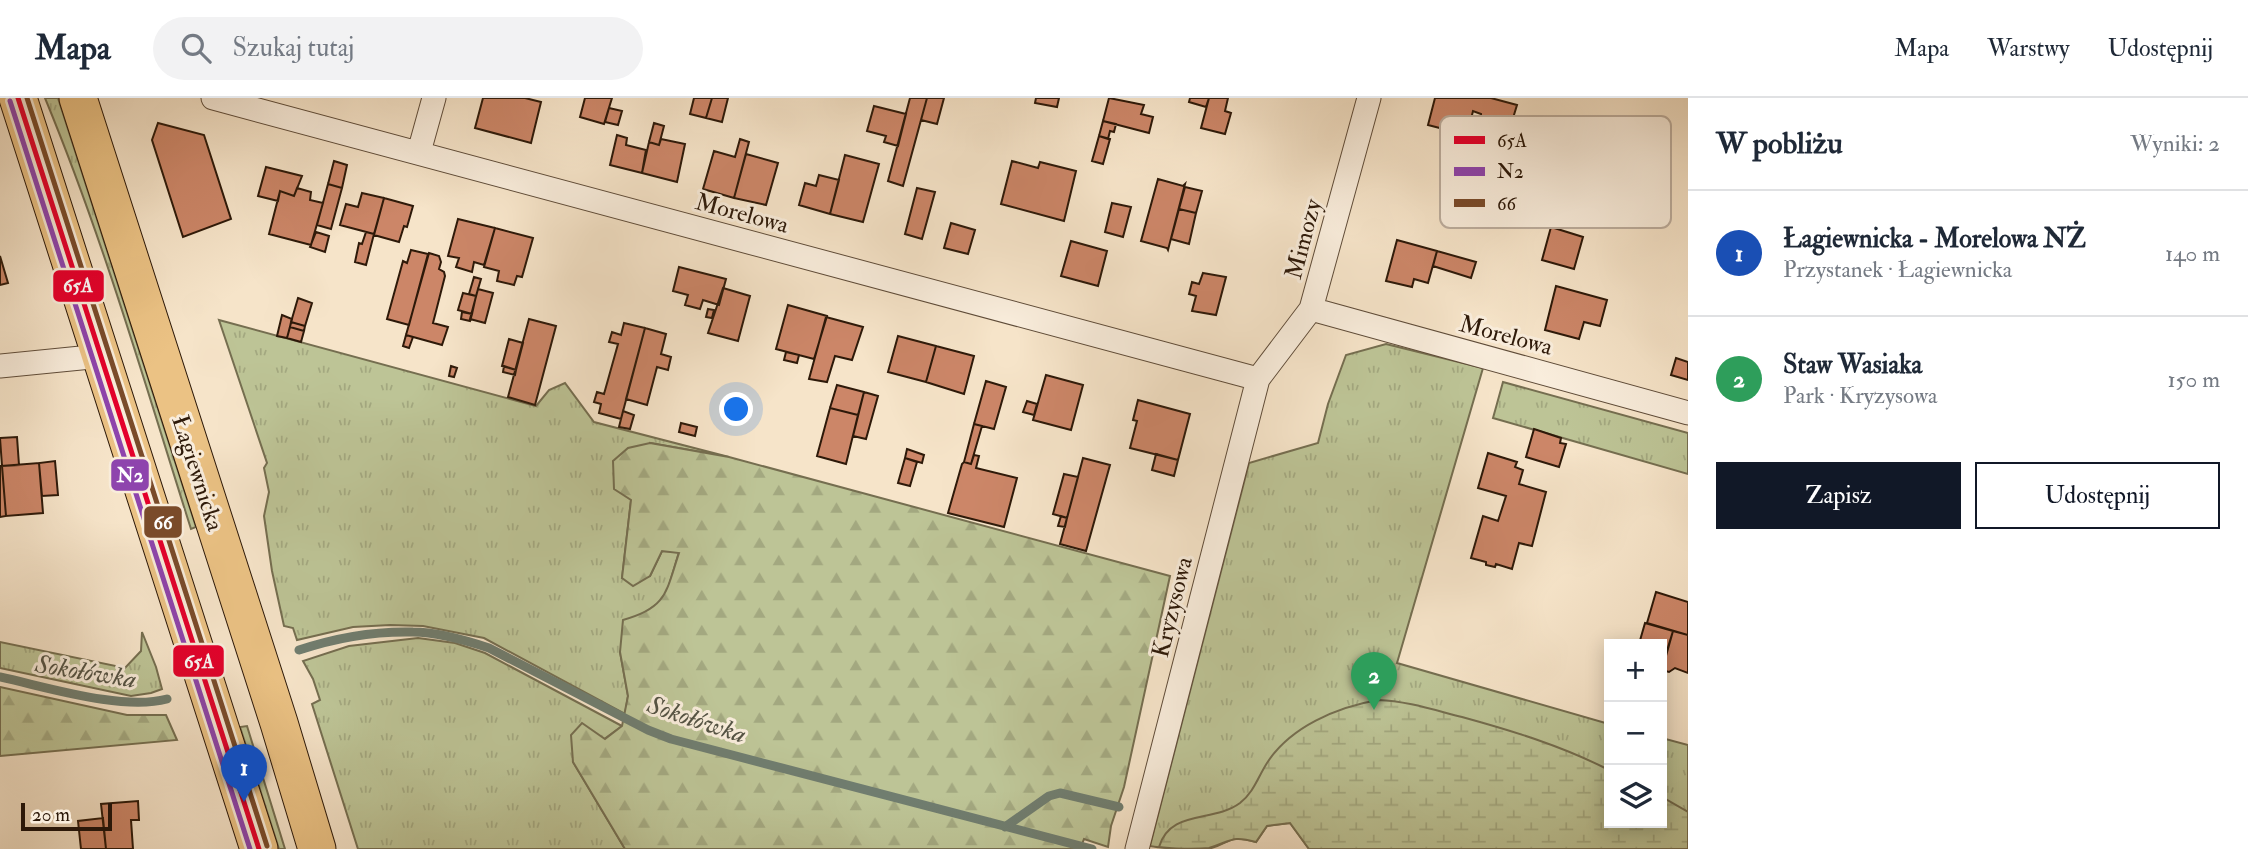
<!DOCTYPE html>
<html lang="pl">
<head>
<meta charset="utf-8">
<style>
	body { margin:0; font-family:"IM FELL Double Pica",serif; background:#f2f2f3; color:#1f2937 }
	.controls { position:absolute; right:21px; bottom:21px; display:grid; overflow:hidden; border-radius:0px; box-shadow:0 4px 18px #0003 }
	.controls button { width:63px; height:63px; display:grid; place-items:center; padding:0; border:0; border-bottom:2px solid #e0e1e3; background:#fff; color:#1f2937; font:35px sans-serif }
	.scale { position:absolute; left:21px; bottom:18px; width:91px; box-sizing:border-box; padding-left:7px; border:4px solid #2d1909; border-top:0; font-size:19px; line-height:24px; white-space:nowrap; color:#2d1909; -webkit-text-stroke:5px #f9eddc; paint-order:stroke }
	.you { position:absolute; left:737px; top:312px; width:24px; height:24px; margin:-18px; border:5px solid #fff; border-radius:50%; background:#1a73e8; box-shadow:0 0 0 10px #1a73e833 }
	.badge { display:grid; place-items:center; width:46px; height:46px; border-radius:50%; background:#111827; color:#fff; font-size:23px; font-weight:700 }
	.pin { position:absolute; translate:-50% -58px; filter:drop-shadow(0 2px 4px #0008) }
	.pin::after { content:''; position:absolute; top:37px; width:24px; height:21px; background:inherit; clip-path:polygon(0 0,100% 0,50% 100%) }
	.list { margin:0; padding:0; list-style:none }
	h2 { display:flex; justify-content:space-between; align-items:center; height:91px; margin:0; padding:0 28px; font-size:30px }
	h2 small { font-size:23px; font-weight:400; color:#747a83 }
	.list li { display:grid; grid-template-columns:46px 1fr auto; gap:21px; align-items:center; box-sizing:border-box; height:126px; padding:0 28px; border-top:2px solid #e0e1e3 }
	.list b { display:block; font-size:26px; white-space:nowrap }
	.list p { margin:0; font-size:23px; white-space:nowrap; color:#747a83 }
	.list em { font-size:23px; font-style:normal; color:#747a83 }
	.actions { display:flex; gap:14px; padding:21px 28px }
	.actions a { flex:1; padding:16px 0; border:2px solid #111827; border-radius:0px; text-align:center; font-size:24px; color:#111827 }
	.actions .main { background:#111827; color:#fff }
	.icon { flex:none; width:38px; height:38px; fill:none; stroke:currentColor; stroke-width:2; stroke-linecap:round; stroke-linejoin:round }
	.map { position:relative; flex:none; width:1688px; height:751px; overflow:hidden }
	header { display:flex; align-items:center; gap:42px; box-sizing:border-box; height:98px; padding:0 35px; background:#fff; border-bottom:2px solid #e0e1e3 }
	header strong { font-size:33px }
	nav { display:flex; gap:38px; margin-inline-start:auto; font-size:24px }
	.search { width:490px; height:63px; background:#f2f2f3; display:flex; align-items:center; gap:18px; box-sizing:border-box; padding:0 24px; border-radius:38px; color:#747a83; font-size:26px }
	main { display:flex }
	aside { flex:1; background:#fff }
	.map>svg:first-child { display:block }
</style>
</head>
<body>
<header>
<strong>Mapa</strong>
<div class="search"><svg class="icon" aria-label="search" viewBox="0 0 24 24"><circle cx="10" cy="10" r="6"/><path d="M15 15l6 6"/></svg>Szukaj tutaj</div>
<nav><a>Mapa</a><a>Warstwy</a><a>Udostępnij</a></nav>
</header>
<main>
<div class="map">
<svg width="1688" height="751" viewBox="0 0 1688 751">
	<defs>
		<pattern id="grass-tufts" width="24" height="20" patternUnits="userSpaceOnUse" patternTransform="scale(1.75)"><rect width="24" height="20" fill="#bdc496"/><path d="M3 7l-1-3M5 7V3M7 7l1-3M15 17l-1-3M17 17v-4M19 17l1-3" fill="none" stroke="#a3a880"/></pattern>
		<pattern id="forest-firs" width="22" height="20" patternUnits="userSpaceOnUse" patternTransform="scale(1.75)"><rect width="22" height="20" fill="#bdc496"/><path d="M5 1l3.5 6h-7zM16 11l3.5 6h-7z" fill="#a3a880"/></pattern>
		<pattern id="wetland-marsh" width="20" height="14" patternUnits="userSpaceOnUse" patternTransform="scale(1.75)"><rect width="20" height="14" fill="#bdc496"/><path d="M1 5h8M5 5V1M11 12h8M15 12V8" fill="none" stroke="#a3a880"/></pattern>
	</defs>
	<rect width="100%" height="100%" fill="#f6e4c9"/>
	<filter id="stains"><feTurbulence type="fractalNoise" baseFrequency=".00286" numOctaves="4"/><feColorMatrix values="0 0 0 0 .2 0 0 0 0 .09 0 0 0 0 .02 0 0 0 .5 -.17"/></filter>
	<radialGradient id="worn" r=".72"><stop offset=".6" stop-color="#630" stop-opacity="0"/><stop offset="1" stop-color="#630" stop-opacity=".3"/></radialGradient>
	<path fill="url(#grass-tufts)" stroke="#756e50" stroke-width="2" d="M45 0H58L196 429 191 431C145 286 103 140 45 0Z
		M219 222 536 308 549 292 565 285 594 324 729 359 650 345 631 402 622 480 650 478 662 453 679 454 665 500 642 517 620 554 628 598 625 616 484 540 423 528 390 527 353 529 297 542 293 530 284 528 272 473 264 418 269 394 264 370 267 365Z
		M1386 246 1483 270 1397 565 1609 626V725H1662V640L1688 647V751H1309L1290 725 1267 728 1256 744C1226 736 1232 745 1208 751 1193 751 1165 751 1150 748L1249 365 1318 345 1328 306 1346 257Z
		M1503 284 1688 335V376L1493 320Z
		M142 534 156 569 162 591 151 595 131 598 0 570V544L125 570 141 553Z
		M418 540 455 545 485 555 622 628 573 664 625 751H358L312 606 320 602 313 581 303 563 349 548Z
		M247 628 285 751H279L240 629Z"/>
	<path fill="url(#forest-firs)" stroke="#756e50" stroke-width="2" d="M650 345 729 359 1170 478 1124 689 1111 728 1108 749 1084 741 1080 751H625L573 664 571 637 582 625 605 641 622 628 628 598 620 554 623 522C667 510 666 494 679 455L662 453 650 478 633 488 622 480 631 402 614 391 613 363 628 350Z
		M0 589 127 617H166L177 642 0 658Z"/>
	<path fill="url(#wetland-marsh)" stroke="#756e50" stroke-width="2" d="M1378 602C1407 603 1434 612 1462 619 1513 633 1562 648 1609 672V725H1662V699L1688 714V751H1309L1290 725 1267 728 1256 744C1231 737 1232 743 1209 750 1199 751 1170 751 1159 749 1170 711 1213 725 1240 705 1254 694 1258 679 1267 665 1290 629 1337 609 1378 602Z"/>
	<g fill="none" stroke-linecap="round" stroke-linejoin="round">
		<path stroke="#707d6f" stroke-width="9" d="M299 552C335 540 375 533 413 534 438 534 465 542 489 550L648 632 671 641 1092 751
			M0 579C47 589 122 613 167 601
			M1005 729 1049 698 1060 695 1119 709"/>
	</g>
	<path fill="#cc8668" stroke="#2d1909" stroke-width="2" d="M483 0H525L541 4 531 45 475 30Z
		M585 0H612L604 26 580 19Z
		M694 0H712L706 20 690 16Z
		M712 0H728L722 24 706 20Z
		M910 0H927L903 88 888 83Z
		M927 0H944L937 26 921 22Z
		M1036 0H1059L1057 9 1035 5Z
		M1109 0 1144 7 1141 16 1153 19 1149 35 1103 23Z
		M1190 0H1209L1206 9 1189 4Z
		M1209 0H1228L1225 13 1231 15 1225 36 1201 30Z
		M1435 0H1491L1517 7 1510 30 1481 21V16L1473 13 1467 37 1428 27Z
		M874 8 906 16 898 48 884 44 886 38 867 33Z
		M609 10 622 13 618 27 605 24Z
		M1103 23 1116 26 1114 34 1110 33 1108 41 1099 38Z
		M158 25 204 37 231 121 183 139 152 42Z
		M654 25 664 28 659 47 649 44Z
		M617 37 627 40 626 47 646 52 642 75 610 67Z
		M1099 38 1110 41 1103 66 1092 63Z
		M661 41 685 46 677 84 642 75 649 44 659 47Z
		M740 41 749 44 734 100 703 91 714 53 735 59Z
		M746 56 778 65 766 107 734 100Z
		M845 57 879 66 863 124 830 116Z
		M334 63 347 67 342 90 328 86Z
		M1012 63 1038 70 1040 64 1076 73 1064 123 1001 106Z
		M266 69 302 78 294 98 280 93 278 103 258 98Z
		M819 77 839 82 830 116 799 107 805 85 816 88Z
		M1158 81 1183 88 1185 86 1168 152 1167 150 1141 143Z
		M328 86 342 90 331 131 317 127Z
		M1185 89 1202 93 1196 115 1179 111Z
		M297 90 311 94 310 102 323 105 311 147 269 136 280 93 294 98Z
		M917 90 935 94 922 141 905 136Z
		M362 95 384 100 374 136 340 127 346 106 358 109Z
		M384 100 413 108 407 129 404 128 399 144 374 137Z
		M1112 105 1131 109 1123 139 1105 134Z
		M1179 111 1196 115 1189 146 1171 141Z
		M458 121 495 130 484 167 474 164 472 174 456 169 459 160 448 158Z
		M951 125 975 132 968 156 944 150Z
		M1551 129 1583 139 1574 171 1542 162Z
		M495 130 533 140 522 179 517 178 514 187 497 183 499 173 484 169Z
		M316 134 329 138 325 154 310 149Z
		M366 134 374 136 366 167 355 164 359 145 362 146Z
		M1397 142 1437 153 1428 185 1414 181 1412 189 1386 183Z
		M1071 143 1107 153 1098 188 1061 178Z
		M411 152 428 156 409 227 387 221 403 163 407 165Z
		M1437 153 1476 164 1471 180 1433 168Z
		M429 155 439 158 441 164 439 171 444 174 445 178 433 225 448 229 442 247 406 237Z
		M0 158 8 185 0 187Z
		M679 169 726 181 719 207 703 202 700 211 685 207 688 197 673 193Z
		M1203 175 1226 179 1216 217 1192 213 1196 198 1189 196 1192 184 1199 186Z
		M474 179 481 181 476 198 469 196Z
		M1556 188 1607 202 1600 228 1584 224 1579 241 1545 232Z
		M723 190 750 198 738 243 708 235Z
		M478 191 493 195 485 225 470 221Z
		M463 195 476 198 472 216 458 212Z
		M298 200 312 205 305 228 291 224Z
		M788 207 827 218 814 261 776 251Z
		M708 211 714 212 712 220 706 219Z
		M462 214 472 216 470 223 461 221Z
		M282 217 292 221 287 240 277 238Z
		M826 219 863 229 852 262 835 258 827 284 809 281Z
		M529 221 556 228 535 307 508 299Z
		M291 224 305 228 304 233 290 229Z
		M624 225 645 230 621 321 599 315 601 306 594 304 597 294 604 296 618 246 609 244 612 234 621 237Z
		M290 229 304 233 301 244 287 240Z
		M645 230 666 236 661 256 671 259 668 272 657 269 647 307 626 301Z
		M406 237 413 239 409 250 403 248Z
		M898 238 936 248 926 284 888 274Z
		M509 241 523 245 516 272 502 268Z
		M936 248 974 258 964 296 926 284Z
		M786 254 799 257 797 265 784 262Z
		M1676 260 1688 264V282L1671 277Z
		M451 268 457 270 454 279 449 278Z
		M504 268 516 272 515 277 503 274Z
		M1046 277 1083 287 1071 332 1033 322Z
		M986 283 1006 289 994 331 974 326Z
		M837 287 864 294 858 317 830 310Z
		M864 294 878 298 866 341 853 338Z
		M1138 302 1190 316 1178 362 1130 350 1137 323 1133 322Z
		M1027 303 1037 306 1034 317 1023 314Z
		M830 310 858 317 846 366 817 358Z
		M623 313 634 317 630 331 619 329Z
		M681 325 697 329 695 338 679 334Z
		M974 326 982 328 971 366 964 364Z
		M1534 331 1561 340 1560 345 1566 346 1559 369 1526 359Z
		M17 339 19 367 2 368 0 340Z
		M907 351 924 357 922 365 905 360Z
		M1488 355 1517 364 1515 369 1523 372 1519 386 1546 394 1532 448 1519 445 1512 471 1496 466 1495 469 1486 467V464L1471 460 1483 418 1498 423 1506 398 1478 390Z
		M1156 356 1178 362 1174 378 1152 372Z
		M974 357 979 358 976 370 1017 380 1004 429 948 415 962 366 964 364 971 366Z
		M905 360 917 364 910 388 898 385Z
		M1083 360 1110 367 1086 453 1060 446Z
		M55 363 58 397 42 398 39 365Z
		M39 365 43 415 6 418 2 368Z
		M0 368H2L6 418 0 419Z
		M1064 376 1078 379 1067 420 1053 416Z
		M1061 418 1067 420 1065 429 1058 428Z
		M1656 494 1688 504V537L1647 525Z
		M1645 525 1673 533 1662 569V546H1639Z
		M1673 533 1688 537V575L1675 570 1669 574 1662 572Z
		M138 703 139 722H131L133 751H106L101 706Z
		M103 720 106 751H81L78 723Z"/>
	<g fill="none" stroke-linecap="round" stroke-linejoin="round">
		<defs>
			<path id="minor" d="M213 0 1258 281
				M419 54 434 0
				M1311 211 1688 315
				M0 268 101 258
				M1137 751 1258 281 1311 211 1369 0"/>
			<path id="primary" d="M18 0 259 751
				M78 0 279 625 317 751"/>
		</defs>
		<use href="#minor" stroke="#5f4c39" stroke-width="25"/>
		<use href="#primary" stroke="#2d1909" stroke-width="39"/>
		<use href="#minor" stroke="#f9eddc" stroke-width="23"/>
		<use href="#primary" stroke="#ebc284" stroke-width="37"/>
		<defs>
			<path id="bus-1" d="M18 0 259 751"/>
			<path id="bus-2" d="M10 3 250 751"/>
			<path id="bus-3" d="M27 0 267 748"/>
		</defs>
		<use href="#bus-1" stroke="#f9eddc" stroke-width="10"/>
		<use href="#bus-2" stroke="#f9eddc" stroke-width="10"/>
		<use href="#bus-3" stroke="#f9eddc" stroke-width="10"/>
		<use href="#bus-1" stroke="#e4002b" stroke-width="5"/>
		<use href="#bus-2" stroke="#8e44ad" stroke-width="5"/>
		<use href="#bus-3" stroke="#7a4b2a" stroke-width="5"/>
	</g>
	<g text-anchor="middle" stroke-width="6" stroke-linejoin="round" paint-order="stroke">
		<g font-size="24" fill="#2d1909" stroke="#f9eddc">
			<text transform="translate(742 115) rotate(15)" y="8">Morelowa</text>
			<text transform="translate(1303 141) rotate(-75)" y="8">Mimozy</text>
			<text transform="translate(1506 237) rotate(15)" y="8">Morelowa</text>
			<text transform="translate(198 375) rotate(72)" y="8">Łagiewnicka</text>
			<text transform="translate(1172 509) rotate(-76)" y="8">Kryzysowa</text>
		</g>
		<g font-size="26" font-style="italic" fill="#545344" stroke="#f9eddc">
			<text transform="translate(86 573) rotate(9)" y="9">Sokołówka</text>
			<text transform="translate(697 621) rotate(18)" y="9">Sokołówka</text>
		</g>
	</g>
	<rect x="1440" y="18" width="231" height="112" rx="10" fill="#f9eddc" stroke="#bcad9d" stroke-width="2"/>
	<rect x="1454" y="38" width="31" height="8" fill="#e4002b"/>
	<rect x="1454" y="69" width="31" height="9" fill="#8e44ad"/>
	<rect x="1454" y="101" width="31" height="8" fill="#7a4b2a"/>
	<g font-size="19" fill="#2d1909">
		<text x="1497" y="49">65A</text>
		<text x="1497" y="80">N2</text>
		<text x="1497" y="112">66</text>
	</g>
	<g stroke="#f9eddc" stroke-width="2.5">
		<rect x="52" y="171" width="53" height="34" rx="7" fill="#e4002b"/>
		<rect x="110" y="360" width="40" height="34" rx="7" fill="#8e44ad"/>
		<rect x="143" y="407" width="40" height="34" rx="7" fill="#7a4b2a"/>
		<rect x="172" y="546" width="53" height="34" rx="7" fill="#e4002b"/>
	</g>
	<g font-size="19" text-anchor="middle" font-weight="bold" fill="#fff">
		<text x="78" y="194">65A</text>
		<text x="130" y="384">N2</text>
		<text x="163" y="431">66</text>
		<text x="199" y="570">65A</text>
	</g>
	<rect width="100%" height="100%" filter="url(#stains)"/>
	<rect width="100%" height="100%" fill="url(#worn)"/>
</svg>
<div class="controls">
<button>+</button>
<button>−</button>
<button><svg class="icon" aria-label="layers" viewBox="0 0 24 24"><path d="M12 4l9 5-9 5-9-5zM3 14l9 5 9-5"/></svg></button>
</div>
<div class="scale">20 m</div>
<div class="you"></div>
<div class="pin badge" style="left:244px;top:704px;background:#1a4fb4">1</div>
<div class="pin badge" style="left:1374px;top:612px;background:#2e9e5b">2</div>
</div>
<aside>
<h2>W pobliżu<small>Wyniki: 2</small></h2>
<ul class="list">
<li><span class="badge" style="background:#1a4fb4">1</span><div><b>Łagiewnicka - Morelowa NŻ</b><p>Przystanek · Łagiewnicka</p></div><em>140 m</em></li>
<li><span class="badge" style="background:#2e9e5b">2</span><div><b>Staw Wasiaka</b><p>Park · Kryzysowa</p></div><em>150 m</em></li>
</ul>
<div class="actions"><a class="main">Zapisz</a><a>Udostępnij</a></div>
</aside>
</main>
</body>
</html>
